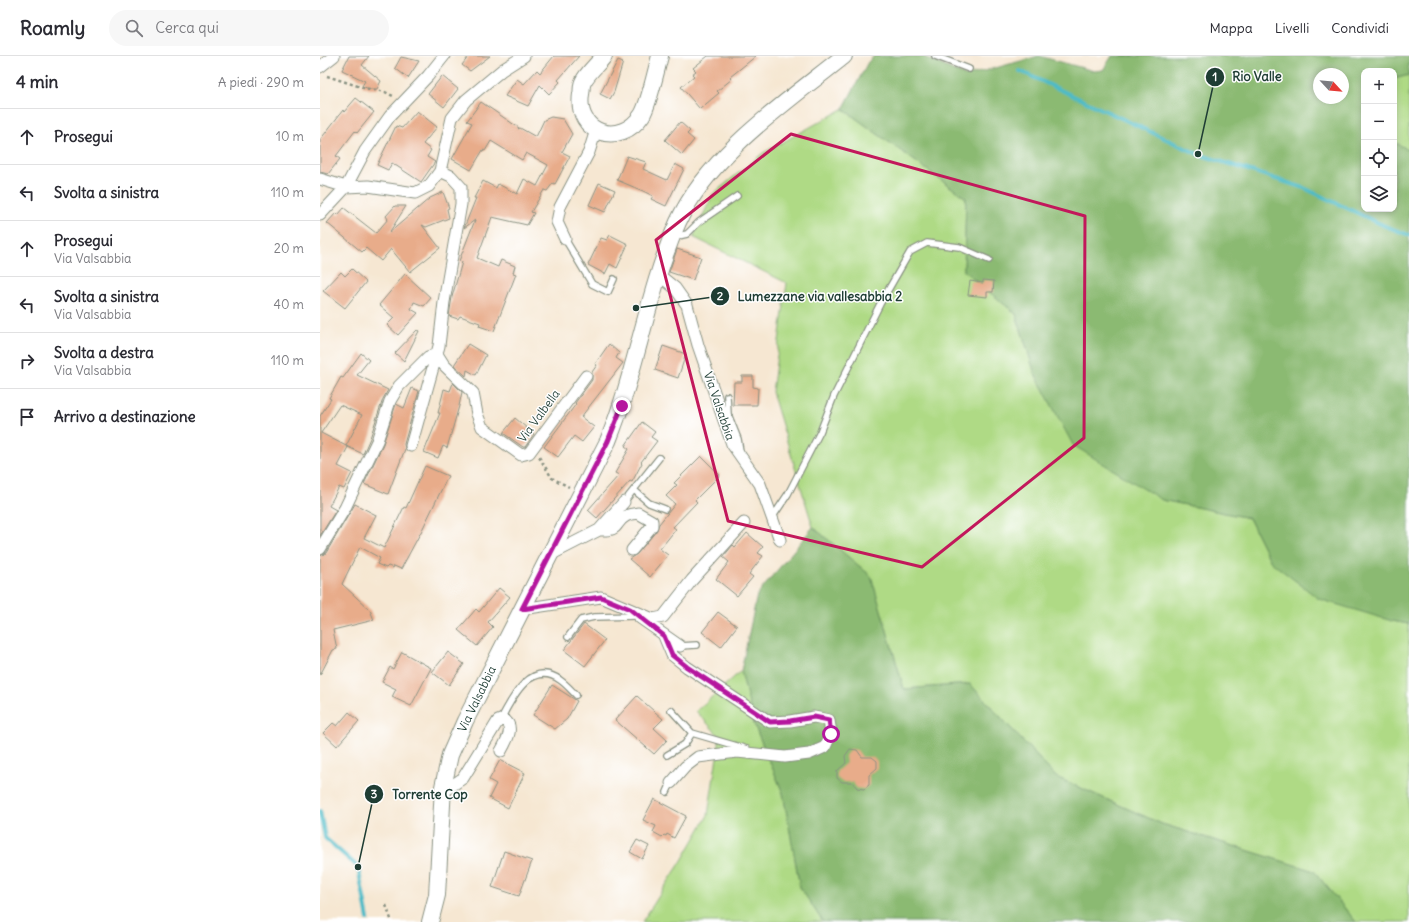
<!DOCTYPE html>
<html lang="it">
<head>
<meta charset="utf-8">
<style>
	body { margin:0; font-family:Delius,sans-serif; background:#f7f7f7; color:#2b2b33 }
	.controls { position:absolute; right:12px; top:12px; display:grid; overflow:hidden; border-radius:8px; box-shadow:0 2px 6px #0003 }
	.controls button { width:36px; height:36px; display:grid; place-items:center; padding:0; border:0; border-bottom:1px solid #e1e1e2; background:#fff; color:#2b2b33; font:20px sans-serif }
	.compass { position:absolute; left:993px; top:12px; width:36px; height:36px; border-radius:50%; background:#fff; box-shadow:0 2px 6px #0003; rotate:116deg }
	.stop { position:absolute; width:12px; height:12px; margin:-9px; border:3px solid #b5179e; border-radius:50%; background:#fff }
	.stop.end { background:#b5179e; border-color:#fff; box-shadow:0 1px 4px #0008 }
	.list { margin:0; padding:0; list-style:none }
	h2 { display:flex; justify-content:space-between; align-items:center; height:52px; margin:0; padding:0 16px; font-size:17px }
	h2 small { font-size:13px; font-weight:400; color:#7c7c81 }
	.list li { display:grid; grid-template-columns:26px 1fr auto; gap:12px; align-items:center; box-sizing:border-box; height:56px; padding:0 16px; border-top:1px solid #e1e1e2 }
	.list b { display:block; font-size:15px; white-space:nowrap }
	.list p { margin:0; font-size:13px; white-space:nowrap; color:#7c7c81 }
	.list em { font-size:13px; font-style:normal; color:#7c7c81 }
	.icon { flex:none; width:22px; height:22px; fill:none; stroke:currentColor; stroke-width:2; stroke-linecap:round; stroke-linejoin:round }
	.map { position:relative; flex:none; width:1089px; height:866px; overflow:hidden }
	header { display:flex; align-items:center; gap:24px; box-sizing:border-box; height:56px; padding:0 20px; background:#fff; border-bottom:1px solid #e1e1e2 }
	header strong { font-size:19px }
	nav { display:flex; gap:22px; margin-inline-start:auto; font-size:14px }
	.search { width:280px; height:36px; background:#f7f7f7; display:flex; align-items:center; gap:10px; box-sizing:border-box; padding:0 14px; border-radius:22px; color:#7c7c81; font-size:15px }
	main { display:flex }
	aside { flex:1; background:#fff }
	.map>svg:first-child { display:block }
</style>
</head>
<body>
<header>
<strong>Roamly</strong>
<div class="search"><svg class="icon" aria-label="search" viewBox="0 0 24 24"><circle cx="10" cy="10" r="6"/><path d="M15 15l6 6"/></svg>Cerca qui</div>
<nav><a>Mappa</a><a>Livelli</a><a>Condividi</a></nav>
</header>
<main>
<aside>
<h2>4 min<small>A piedi · 290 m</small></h2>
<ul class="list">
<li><svg class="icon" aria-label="ahead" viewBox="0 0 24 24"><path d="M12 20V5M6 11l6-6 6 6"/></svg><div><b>Prosegui</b></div><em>10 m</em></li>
<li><svg class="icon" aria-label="left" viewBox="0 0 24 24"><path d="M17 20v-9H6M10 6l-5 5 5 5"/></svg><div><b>Svolta a sinistra</b></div><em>110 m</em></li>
<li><svg class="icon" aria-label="ahead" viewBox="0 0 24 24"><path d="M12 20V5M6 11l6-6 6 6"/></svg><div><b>Prosegui</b><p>Via Valsabbia</p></div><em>20 m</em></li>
<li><svg class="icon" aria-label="left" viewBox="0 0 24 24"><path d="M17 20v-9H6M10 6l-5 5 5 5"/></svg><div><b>Svolta a sinistra</b><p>Via Valsabbia</p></div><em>40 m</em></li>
<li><svg class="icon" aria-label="right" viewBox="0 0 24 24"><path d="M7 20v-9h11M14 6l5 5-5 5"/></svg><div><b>Svolta a destra</b><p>Via Valsabbia</p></div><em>110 m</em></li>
<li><svg class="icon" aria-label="arrive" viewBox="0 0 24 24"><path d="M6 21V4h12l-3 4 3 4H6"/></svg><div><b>Arrivo a destinazione</b></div></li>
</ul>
</aside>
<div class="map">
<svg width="1089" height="866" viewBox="0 0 1089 866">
	<rect width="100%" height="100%" fill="#fff"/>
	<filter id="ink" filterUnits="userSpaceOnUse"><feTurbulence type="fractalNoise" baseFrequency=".025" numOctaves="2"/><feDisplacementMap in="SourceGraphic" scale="8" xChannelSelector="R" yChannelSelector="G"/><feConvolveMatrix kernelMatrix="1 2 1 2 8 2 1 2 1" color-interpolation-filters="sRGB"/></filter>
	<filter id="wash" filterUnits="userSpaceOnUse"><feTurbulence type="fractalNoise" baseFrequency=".012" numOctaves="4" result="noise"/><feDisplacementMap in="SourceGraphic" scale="16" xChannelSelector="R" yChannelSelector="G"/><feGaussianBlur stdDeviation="0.9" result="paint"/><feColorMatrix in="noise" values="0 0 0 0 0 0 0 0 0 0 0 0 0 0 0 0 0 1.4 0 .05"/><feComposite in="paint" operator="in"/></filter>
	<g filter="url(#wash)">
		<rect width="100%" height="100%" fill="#f6e7d2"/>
		<path fill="#afda85" stroke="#678c5c" d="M1089 19V94L1074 86V23Z
			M523 53 646 142 644 215 696 258 715 318 842 444 929 462 951 506 1072 565 1089 568V866H1036L994 815 842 768 736 721 650 628 584 633 551 520 493 471 452 336 467 227 373 181 393 138 443 97Z
			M421 615 434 668 463 737 480 831 503 866H322L361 806 388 759 400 681 376 655Z"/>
		<path fill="#8bba72" stroke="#557c53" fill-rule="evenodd" d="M554 0H602L646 20 719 0 774 15 783 14 792 0H1089V19L1074 23V15H1044V153H1074V86L1089 94V568L1072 565 999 543 951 506 929 462 842 444 753 389 715 318 696 258 644 215 646 142 523 53 548 6ZM999 18H1023V42H999Z
			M493 471 551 520 584 633 650 628 736 721 842 768 994 815 1036 866H503L480 831 463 737 434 668 421 615 437 539Z"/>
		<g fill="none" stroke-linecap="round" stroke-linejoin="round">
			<path stroke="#4ebbc7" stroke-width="4" d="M700 15 878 98 984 132 1065 170 1089 179
				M0 755 5 782 38 811 48 863"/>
		</g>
		<g id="blocks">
			<path fill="#e8ac8a" d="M29 0H49L42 9 61 25 57 33H49L42 30 45 25 22 14Z
				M149 0H170L150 15 142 9Z
				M234 0H259L238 24 240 26 229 38 220 29 208 50 185 40 197 23 204 28 217 14 220 17Z
				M388 0H436L410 21 412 23 397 35 399 37 380 53 361 31 374 20 372 18 376 15 373 12Z
				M81 1 99 5 88 22 75 12Z
				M298 4 303 6 294 36 290 43 280 38Z
				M122 20 138 33 124 51 108 38Z
				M36 42 54 56 37 77 35 75 16 100 20 103 8 118 0 116V84L23 54 24 56Z
				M161 46 199 72 198 73 200 72 216 81 224 64 231 61 243 63 252 78 242 96 250 100 235 128 233 127 227 135 224 134 211 156 214 157 207 169 172 161 157 202 178 211 181 204 195 210 193 217 196 218 174 275 159 270 160 267 140 260 138 263 129 260 132 241 142 206 139 205 155 164 144 172 156 142H154L163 125 176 132 178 128 197 138 204 123 217 130 228 109 206 97 202 104 171 85 165 95 163 94 151 114 132 103 152 67 147 65Z
				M97 55 117 71 103 88 111 94 107 101 115 106 101 126 72 107 68 114 57 109 76 70 82 72Z
				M360 66 370 75 367 78 374 84 362 99 345 84Z
				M307 100 326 106 323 113 347 124 355 108 364 113 346 150 331 143 333 140 323 135 297 124Z
				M279 127 295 134 285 156 269 149Z
				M123 136 129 152 127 153 129 162 106 171 102 169 120 192 90 216 71 193 61 205 46 192 42 196 7 167 16 157 18 159 24 152 56 177 68 163 66 160 75 150H86L69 177 110 142Z
				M290 179 308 188 297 212 290 208 285 218 268 209 281 182 287 184Z
				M357 193 381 201 373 224 349 216Z
				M32 213 46 226 25 252 3 235 21 216 25 220Z
				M85 218 111 242 104 250 94 246 91 253 98 257 78 279 67 269 74 262 59 249Z
				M663 224 674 225 673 236H667V241L648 239 650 225 663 227Z
				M97 274 99 275 84 305 75 297Z
				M148 288 166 299 156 319 147 314 146 320 134 309Z
				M289 288 299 297 296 302 303 307 261 361 274 371 262 386 254 380 238 401 224 391 256 348 255 347 272 324V316L277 309 275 308Z
				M343 290 366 298 358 322 335 314Z
				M41 297 49 304 37 319 68 334 63 343 50 382 43 398 26 390 42 359 20 349 1 377 28 391 18 410 32 417 24 433 19 431 9 450 16 454 0 480V360L11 343 9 342 21 321 23 322Z
				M422 320H433V331L438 332 437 349H413L414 326H422Z
				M133 327 142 336 139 350 127 392 123 390 118 402 104 396 120 357H118L124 333 130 335Z
				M92 332 99 335 84 388 85 393 68 438 44 428 63 388 76 348 84 352Z
				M195 362 214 378 205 391H203L183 377Z
				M322 366 335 376 331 381 337 385 321 406 322 407 312 426 310 425 277 462 268 454 299 419 295 417 309 393 305 390Z
				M381 400 400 419 375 444 377 446 353 471 356 473 340 493 348 499 330 521 309 503 317 498 337 474 339 468 355 448 346 440 357 429 354 427Z
				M105 410 128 420 102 474 81 513 74 510 73 512 68 510 66 512 57 508 60 502 40 491 22 528 50 554 54 564 13 574 17 593 13 594 0 619V500L6 497 35 448 56 459 44 482 64 492 84 451 86 452Z
				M427 477 443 491 438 497 443 500 429 518 433 521 417 540 396 523 409 506 403 501 413 489 415 491Z
				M179 532 190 541 168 566 173 571 157 590 138 574 156 553 159 556Z
				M398 556 417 570 401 591 382 576Z
				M264 568 285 584 265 610 244 594Z
				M82 596 111 612 91 650 72 641 76 633 62 626 70 611 73 613Z
				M128 596 144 608 129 629 112 616Z
				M232 629 257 645 247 663 235 673 213 659Z
				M317 640 343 663 334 672 347 684 334 698 295 664Z
				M29 656 39 665 17 690 3 677 13 667 17 670Z
				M530 693 537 694 542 701H552L557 705V712L549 719V729L544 733 537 732 532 726H522L517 722V715L526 707 525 700Z
				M180 704 205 717 188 752 169 742 176 728 169 724Z
				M334 743 366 760 354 782 347 778 346 780 344 779 342 781 333 776 336 770 323 764Z
				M317 784 329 790 322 803 310 796Z
				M184 795 212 805 199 840 172 831Z"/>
		</g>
	</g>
	<g filter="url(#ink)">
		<use href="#blocks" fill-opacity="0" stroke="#8a9283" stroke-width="1"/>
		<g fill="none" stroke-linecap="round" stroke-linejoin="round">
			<defs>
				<path id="lane" d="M615 0 649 13
					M354 181 367 178 379 166 417 140
					M245 183 272 228 288 236 294 223
					M407 340 408 358 418 383 420 395
					M314 434 329 447 345 453
					M304 446 339 402
					M452 462 468 438 500 376 514 340 560 248 590 196 607 187 639 191 669 204
					M248 581 261 564 274 561 318 560
					M360 590 377 589
					M351 654 372 677 427 693
					M181 663C192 642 211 603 240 624 246 628 251 634 256 639
					M347 699 365 688 372 677
					M347 736 351 727"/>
				<path id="street" d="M0 11 14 0
					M0 123 26 131 48 130 95 137 109 130 120 115 132 62 146 44 182 14 204 0
					M0 159 26 131 45 95 70 60 108 20 124 0
					M245 183 237 166 240 151 269 96 276 74
					M339 219 355 232 367 249 378 289 412 388 440 428 460 484
					M91 390 119 290 124 246 141 148V131L131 120 120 115
					M279 474C302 475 293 467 306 460 309 458 315 458 318 457L332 465V470L312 494
					M0 493 25 452 57 385 70 345 79 330 108 301 117 298 124 309 153 337 157 358 162 371 201 399 209 397 266 320
					M230 499 279 474 304 446
					M202 553 281 541 333 563 343 561 372 524 424 467
					M320 562 360 590
					M344 580 352 599 367 611 450 666 470 665 494 661 509 664 511 678 505 691 489 698 465 701 417 696 378 701 365 711 351 727
					M123 736 143 722 178 665 183 663C196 670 186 686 181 695"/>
				<path id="secondary" d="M284 0C278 8 267 17 263 26 261 30 262 35 261 38 255 78 300 92 322 59 329 48 336 14 340 0
					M110 866 117 839 123 731 130 699 145 665 288 385C317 314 327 236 358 166 389 98 467 46 524 0"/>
			</defs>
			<use href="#lane" stroke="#8a9283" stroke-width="8"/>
			<use href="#street" stroke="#8a9283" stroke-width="13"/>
			<use href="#secondary" stroke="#8a9283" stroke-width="18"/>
			<path stroke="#8a9283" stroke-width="2.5" stroke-dasharray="3 3" stroke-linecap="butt" d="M7 20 44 32 65 36 73 40
				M219 401 232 422 249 431
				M66 849 72 866"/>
			<use href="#lane" stroke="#fff" stroke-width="5.5"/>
			<use href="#street" stroke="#fff" stroke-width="11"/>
			<use href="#secondary" stroke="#fff" stroke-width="16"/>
		</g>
	</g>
	<g fill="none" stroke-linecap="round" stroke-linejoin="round" filter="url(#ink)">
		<path stroke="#b5179e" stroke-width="5" d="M302 350 288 385 202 553 281 541 310 553 344 580 352 599 367 611 450 666 470 665 494 661 509 664 511 678"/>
	</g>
	<path fill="none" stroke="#c2185b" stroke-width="3" stroke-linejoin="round" d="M471 78 765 160 764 382 602 511 408 465 336 184Z"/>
	<g text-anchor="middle" stroke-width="3" stroke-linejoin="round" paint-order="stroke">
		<g font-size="12" fill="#1f3d34" stroke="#fff">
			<text transform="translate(399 350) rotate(71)" y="4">Via Valsabbia</text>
			<text transform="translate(219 360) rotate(-54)" y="4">Via Valbella</text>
			<text transform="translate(157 643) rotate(-64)" y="4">Via Valsabbia</text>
		</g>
	</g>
	<path fill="none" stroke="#1f3d34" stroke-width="1.5" d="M878 98L895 21M316 252L400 240M38 811L54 738"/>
	<g fill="#1f3d34" stroke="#fff" stroke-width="1.5">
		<circle cx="878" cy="98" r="4"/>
		<circle cx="316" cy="252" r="4"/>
		<circle cx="38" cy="811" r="4"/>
		<circle cx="895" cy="21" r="10"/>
		<circle cx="400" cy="240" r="10"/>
		<circle cx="54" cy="738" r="10"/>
	</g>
	<g font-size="12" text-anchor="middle" font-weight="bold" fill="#fff">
		<text x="895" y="25">1</text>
		<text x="400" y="244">2</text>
		<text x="54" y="742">3</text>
	</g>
	<g font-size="13" text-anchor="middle" font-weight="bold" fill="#1f3d34" stroke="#fff" stroke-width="3" stroke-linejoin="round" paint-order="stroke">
		<text x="937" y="25">Rio Valle</text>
		<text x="500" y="245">Lumezzane via vallesabbia 2</text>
		<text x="110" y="743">Torrente Cop</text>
	</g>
</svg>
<div class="controls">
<button>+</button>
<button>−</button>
<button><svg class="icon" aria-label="locate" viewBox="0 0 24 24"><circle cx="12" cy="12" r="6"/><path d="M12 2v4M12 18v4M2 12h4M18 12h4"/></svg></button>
<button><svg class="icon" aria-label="layers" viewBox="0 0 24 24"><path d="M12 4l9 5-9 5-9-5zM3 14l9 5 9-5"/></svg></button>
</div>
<svg class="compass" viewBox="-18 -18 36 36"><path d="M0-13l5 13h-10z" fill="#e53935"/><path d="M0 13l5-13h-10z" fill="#7c7c81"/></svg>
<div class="stop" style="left:511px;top:678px"></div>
<div class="stop end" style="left:302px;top:350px"></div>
</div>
</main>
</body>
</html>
